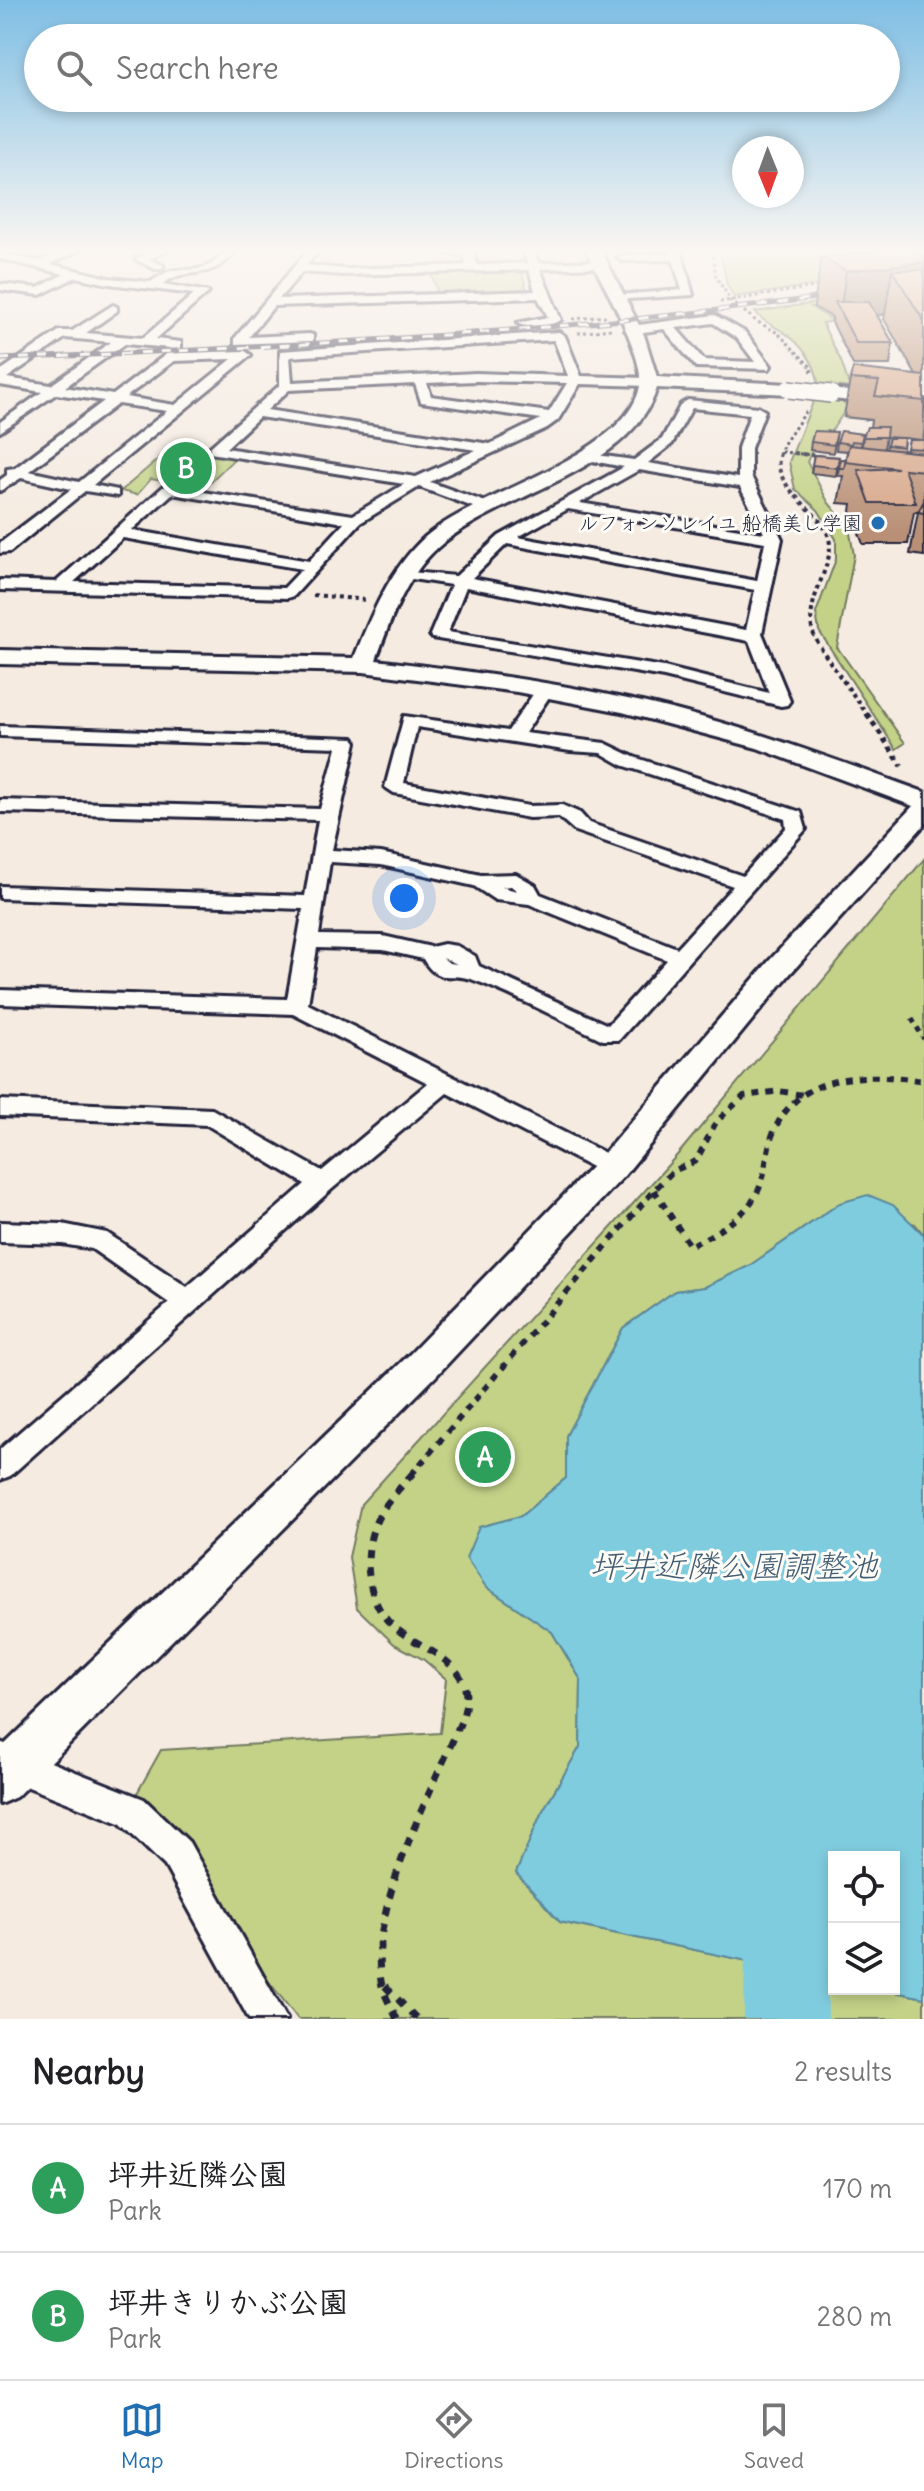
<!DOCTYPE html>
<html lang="en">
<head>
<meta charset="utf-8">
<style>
	body { margin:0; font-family:Delius,"Klee One",sans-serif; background:#f2f2f2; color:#202124 }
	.controls { position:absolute; right:24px; bottom:24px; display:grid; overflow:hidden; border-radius:0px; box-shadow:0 4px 12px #0003 }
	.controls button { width:72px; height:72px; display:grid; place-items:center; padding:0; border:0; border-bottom:2px solid #e0e0e0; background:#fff; color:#202124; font:40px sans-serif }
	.compass { position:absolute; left:732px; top:136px; width:72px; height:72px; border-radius:50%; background:#fff; box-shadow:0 4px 12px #0003; rotate:179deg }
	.you { position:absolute; left:404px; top:898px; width:28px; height:28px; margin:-20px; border:6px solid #fff; border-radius:50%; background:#1a73e8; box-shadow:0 0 0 12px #1a73e833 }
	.badge { display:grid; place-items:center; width:52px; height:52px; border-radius:50%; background:#1f6fb2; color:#fff; font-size:26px; font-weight:700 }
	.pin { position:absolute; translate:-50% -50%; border:4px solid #fff; box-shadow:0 2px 8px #0006 }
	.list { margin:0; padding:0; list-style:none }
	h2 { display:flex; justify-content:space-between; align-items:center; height:104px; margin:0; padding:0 32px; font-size:34px }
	h2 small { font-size:26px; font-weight:400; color:#757577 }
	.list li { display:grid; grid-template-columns:52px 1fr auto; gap:24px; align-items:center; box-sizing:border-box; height:128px; padding:0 32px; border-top:2px solid #e0e0e0 }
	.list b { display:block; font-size:30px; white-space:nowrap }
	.list p { margin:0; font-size:26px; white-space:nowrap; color:#757577 }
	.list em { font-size:26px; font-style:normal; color:#757577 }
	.icon { flex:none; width:44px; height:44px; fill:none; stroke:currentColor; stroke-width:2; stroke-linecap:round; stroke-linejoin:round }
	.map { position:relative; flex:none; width:924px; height:2019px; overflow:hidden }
	.search { position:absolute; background:#fff; box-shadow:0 4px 12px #0003; left:24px; right:24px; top:24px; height:88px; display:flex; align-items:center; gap:20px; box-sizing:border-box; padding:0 28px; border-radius:44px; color:#757577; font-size:30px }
	.sheet { height:360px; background:#fff }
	nav { display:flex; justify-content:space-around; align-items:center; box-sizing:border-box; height:112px; border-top:2px solid #e0e0e0; background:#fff; font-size:22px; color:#757577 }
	nav a { display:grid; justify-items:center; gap:4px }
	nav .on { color:#1f6fb2 }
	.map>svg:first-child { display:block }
</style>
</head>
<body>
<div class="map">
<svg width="924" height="2019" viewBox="0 0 924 2019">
	<rect width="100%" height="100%" fill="#f5ebe1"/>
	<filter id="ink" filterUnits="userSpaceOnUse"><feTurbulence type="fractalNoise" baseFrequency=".0125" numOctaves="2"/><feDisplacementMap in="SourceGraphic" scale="16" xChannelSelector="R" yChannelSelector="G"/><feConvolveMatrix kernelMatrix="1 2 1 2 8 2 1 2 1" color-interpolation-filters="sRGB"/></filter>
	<g filter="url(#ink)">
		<path fill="#c3d287" stroke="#727a61" stroke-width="2" d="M720 250H820L831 283 734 297 727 285Z
			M521 268 527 291 438 294 430 270Z
			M907 289 899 294 811 307 834 321 822 323 841 361 850 388 818 384C817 363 800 343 782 331 771 324 763 322 755 312Z
			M815 397 851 402 828 436 817 439 807 462 828 502 849 528 854 555 837 647 905 743 896 749 819 631 816 613 836 559V539L818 510 795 489 789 462Z
			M171 448 236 457 204 488 151 479 137 495 121 491Z
			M924 859V1235L915 1224 840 1203 749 1266 705 1287 675 1291 623 1328 566 1436V1478L521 1516 479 1527 486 1587 552 1632 581 1680 580 1747 541 1814 516 1873 560 1922 834 1979V1989H881L924 1998V2019H298L131 1804 161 1750 440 1733 446 1679 423 1659 394 1644 357 1608 349 1557 361 1504 679 1153Z"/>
		<path fill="#80ccdf" stroke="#5a889d" stroke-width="2" d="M868 1195 893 1205 924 1235V1998L881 1989H894V1857H834V1979L560 1922 516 1873 541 1814 580 1747 581 1680 552 1632 486 1587 466 1558 479 1527 521 1516 566 1478V1436L623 1328 675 1291 705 1287 749 1266 840 1203Z"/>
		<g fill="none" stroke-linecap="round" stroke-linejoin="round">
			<path fill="#80ccdf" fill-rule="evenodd" d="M786 1899 815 1911 827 1940 828 2019H744L745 1940 757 1911Z"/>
			<defs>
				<path id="street" d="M65 250H80L50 264 109 278 151 282C180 261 179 275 205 267 220 262 219 250 238 250 205 286 191 263 163 284L209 292 156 339 181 342V353L245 351 251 355 93 485 118 490V496L85 491 10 552 0 553V543L71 489 21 478 0 491V480L7 475V469L15 468 104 401 56 394 0 432V422L42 392 0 385V371L59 331H72L113 305 117 307V311L86 333 143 338 194 294 109 284 76 277 40 295 0 290V284L38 288 64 274 0 259V253L38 261ZM65 338 111 342 51 385 7 378ZM125 344 170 348 169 352 113 395 65 387ZM232 359 175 405 126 397 174 361ZM118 404 167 411 79 482 29 471Z
					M152 250H167L149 259 163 265V269H155L135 259Z
					M308 250H319L307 265 344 269 466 265 464 256 432 250 473 251 477 265 527 263 523 250H534L538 263 600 261 606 264 600 267 540 269 561 320C551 326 527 329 517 323L548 317 538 298 274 306 249 337 309 334 313 335V341L235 344V338ZM529 270 535 291 279 299 302 272 344 275Z
					M670 250H681L693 295 613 300 611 298 617 295 682 290 673 260 622 261 617 258 622 255 671 254Z
					M715 315 745 332 771 366 769 369 696 367 664 329 631 334 625 330 631 326ZM713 323 737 338 755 362 704 360 676 328Z
					M559 332 565 336 581 376 649 378 655 382 649 386 580 384 558 420 547 428 430 482 491 504V510H481L419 487 360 523 294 596 288 598 0 590V580L56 582 164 486 353 515 404 484 210 453V447L280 385V351ZM554 340 568 376 476 373 292 382 290 357ZM476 381 567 383 549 412 431 396 427 383ZM415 384 421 402 541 419 490 444 267 410 289 390ZM259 417 476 450 416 477 226 448ZM172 494 344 523 309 561 132 530ZM123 538 302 569 284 588 74 582Z
					M688 400 758 407 765 411 751 448V476L782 539 762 633 790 701 787 705 781 706 664 677 432 638 430 635 451 585 399 577V571L456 576 499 536 624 467 582 459V453L634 460 662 439 681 404ZM692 408 750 414 738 448V478L648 463 672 444ZM639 470 740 487 764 533 580 503ZM568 509 765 542 757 581 518 537ZM507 544 755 590 746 630 472 578ZM466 587 749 641 769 693 664 667 448 632Z
					M544 686 553 691 525 733 605 743 634 757 801 812 806 829 619 1040H603C560 1020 516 995 471 979 450 972 438 985 423 959L383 950 317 948 308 1004 621 1161 624 1167 621 1173 612 1176 603 1173 447 1093 332 1189 10 1476 0 1480V1449L169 1303 92 1249 62 1244 0 1242V1222L62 1224 107 1233 187 1287 305 1184 207 1125 0 1116V1100L212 1109 322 1171 428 1083 293 1014 0 1004V990L287 999 303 909 0 898V886L305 896 318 820 0 812V800L320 809 337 747 0 736V726L353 738 356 742 332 850 381 853 481 875 516 874 535 885 540 894 677 948 733 886 575 831 559 817 529 818 394 793 385 787 404 716 508 731 538 687ZM417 727 570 751 601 753 622 765 785 819 786 828 743 876 589 823 580 813 562 805 529 806 404 783ZM330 862 381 865 474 886 495 900 529 904 667 960 608 1025 479 966 475 956 457 946 444 944 431 947 383 936 319 935ZM511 886 517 891 502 887ZM443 958 457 964 449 963Z
					M0 1742 144 1799 189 1842 287 2019H249L165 1866 120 1823 0 1776Z"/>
				<path id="secondary" d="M586 250H601L644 335 657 377 789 384 798 389 789 394 657 388C630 472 506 492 443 543 407 572 391 619 376 660 459 670 541 680 623 698 726 719 825 756 924 792V825L789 975 624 1176 436 1376 16 1797 0 1804V1749L410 1354 600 1158 769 961 913 806 757 748 622 712 517 692 363 672 0 664V650L354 658C371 615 390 569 425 537 476 492 627 456 640 386 645 354 601 281 586 250Z
					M831 389 924 400V410L825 398 822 394 825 390Z"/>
			</defs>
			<use href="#street" stroke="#22223b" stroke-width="6"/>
			<use href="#secondary" stroke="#22223b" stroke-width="6"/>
			<path stroke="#22223b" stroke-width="3" stroke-dasharray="3 3" stroke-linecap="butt" d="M712 250 716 276 730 300 756 321 778 333 811 367 812 373
				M824 250 833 261
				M834 250 848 258
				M720 302 820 286
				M573 319 607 316
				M578 333 611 329
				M781 452 813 455
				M780 455 783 445 807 410"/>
			<path stroke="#22223b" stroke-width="4" stroke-dasharray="4 4" stroke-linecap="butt" d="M780 453C770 487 817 507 828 535 838 561 806 594 812 629 815 646 857 698 868 716
				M794 453 819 456
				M313 595 367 600"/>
			<path stroke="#22223b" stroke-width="5" stroke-dasharray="5 5" stroke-linecap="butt" d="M867 714 902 766
				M912 1019 924 1039"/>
			<path stroke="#22223b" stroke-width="6" stroke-dasharray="7 7" stroke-linecap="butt" d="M654 1190 690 1246C713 1234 740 1221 754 1198 766 1180 765 1159 771 1139 794 1071 866 1072 924 1081
				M411 1475 654 1190 673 1171 696 1161 716 1122 744 1096 779 1091 803 1095"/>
			<path stroke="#22223b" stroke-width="7" stroke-dasharray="9 9" stroke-linecap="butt" d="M385 1986 417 2019
				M397 2019C392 2008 385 1997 382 1986 365 1913 434 1787 462 1719 482 1663 423 1652 393 1626 366 1602 362 1554 376 1522 384 1504 400 1488 413 1473"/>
			<use href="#street" fill="#fdfcf7" fill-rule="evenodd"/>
			<use href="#secondary" fill="#fdfcf7" fill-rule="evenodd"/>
			<defs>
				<path id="rail" d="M0 359C280 347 560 333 838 295"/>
			</defs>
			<use href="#rail" stroke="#22223b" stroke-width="5"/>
			<use href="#rail" stroke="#fdfcf7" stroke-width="3" stroke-dasharray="10" stroke-linecap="butt"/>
			<defs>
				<path id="secondary-bridge" d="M789 389 831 394"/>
			</defs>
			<use href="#secondary-bridge" stroke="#22223b" stroke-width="20" stroke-linecap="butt"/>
			<use href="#secondary-bridge" stroke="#fdfcf7" stroke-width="17"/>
		</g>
		<path fill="#b99076" stroke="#22223b" stroke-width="2" fill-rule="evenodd" d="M875 250H924V255H922L923 256 924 255V433L923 440H924V556L910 554 918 512H914L908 544H863L851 511 852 504 838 503 843 476H837L839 468 846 459 847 451 836 450 837 442 863 434 861 446H862L863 437 870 427 871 420 844 417 850 379 916 375 884 319 885 314 877 315 893 343 890 365H853L832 322V317L814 307 821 258 876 251ZM886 437 901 438H889L886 449 884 448ZM904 438 921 440H909L907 451 903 450Z
			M837 432 833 453 810 450 811 442Z
			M814 455 839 457 836 476 811 473Z"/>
		<path fill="#967560" stroke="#22223b" stroke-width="2" d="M889 250H924V255L888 258Z
			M924 262V301L892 270 885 314 844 320 840 312 846 271Z"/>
		<path fill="#d7a789" stroke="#22223b" stroke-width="2" d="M885 250H914L924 257V262L846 271 821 258Z
			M892 270H924V321Z
			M835 302H869L893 343H856Z
			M853 368 924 376V401L875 396 879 381 850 379Z
			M867 427H887L886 437H863Z
			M814 431 837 432 834 445 811 442Z
			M841 431 863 434 861 442 852 441 851 444 837 442Z
			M889 438H904L903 447 887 445Z
			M909 440H924V449L907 448Z
			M849 445 924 453V471L904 469 916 503H870L858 470 898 468 845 462Z
			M814 455 839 457 837 468 812 465Z
			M841 459H846L844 468H839Z
			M924 501V513L918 512Z"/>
	</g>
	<linearGradient id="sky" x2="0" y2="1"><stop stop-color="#7ebee4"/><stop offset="0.47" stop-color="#faf6f2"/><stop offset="1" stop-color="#faf6f2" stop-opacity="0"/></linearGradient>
	<rect width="924" height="533" fill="url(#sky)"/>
	<circle fill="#1f6fb2" stroke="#fdfcf7" stroke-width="3" cx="878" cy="523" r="8"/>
	<g text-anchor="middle" stroke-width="6" stroke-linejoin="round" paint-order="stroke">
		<g font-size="20" fill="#22223b" stroke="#fdfcf7" text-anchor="end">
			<text x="862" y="530">ルフォンソレイユ 船橋美し学園</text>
		</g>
		<g font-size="32" font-style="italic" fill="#435e74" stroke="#fdfcf7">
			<text x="734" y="1577">坪井近隣公園調整池</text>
		</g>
	</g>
</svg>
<div class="controls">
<button><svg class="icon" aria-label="locate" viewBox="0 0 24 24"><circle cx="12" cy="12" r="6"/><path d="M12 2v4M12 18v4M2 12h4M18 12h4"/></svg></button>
<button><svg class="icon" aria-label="layers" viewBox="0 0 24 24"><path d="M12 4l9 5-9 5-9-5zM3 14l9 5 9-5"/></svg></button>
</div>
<svg class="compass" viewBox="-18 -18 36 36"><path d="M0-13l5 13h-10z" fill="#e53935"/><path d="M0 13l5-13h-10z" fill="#757577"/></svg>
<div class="you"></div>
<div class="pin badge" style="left:485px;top:1457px;background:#2e9e5b">A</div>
<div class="pin badge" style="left:186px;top:468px;background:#2e9e5b">B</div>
<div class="search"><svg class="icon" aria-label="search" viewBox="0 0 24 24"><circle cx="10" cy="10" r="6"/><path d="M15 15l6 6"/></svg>Search here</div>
</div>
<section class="sheet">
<h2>Nearby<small>2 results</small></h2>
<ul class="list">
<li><span class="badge" style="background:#2e9e5b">A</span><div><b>坪井近隣公園</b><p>Park</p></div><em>170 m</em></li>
<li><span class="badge" style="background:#2e9e5b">B</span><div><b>坪井きりかぶ公園</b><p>Park</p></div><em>280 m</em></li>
</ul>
</section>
<nav>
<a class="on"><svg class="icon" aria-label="map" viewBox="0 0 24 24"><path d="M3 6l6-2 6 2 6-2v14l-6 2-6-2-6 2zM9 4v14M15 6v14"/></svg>Map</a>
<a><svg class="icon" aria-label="directions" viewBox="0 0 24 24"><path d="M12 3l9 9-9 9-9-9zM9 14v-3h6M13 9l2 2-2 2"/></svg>Directions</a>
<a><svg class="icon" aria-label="saved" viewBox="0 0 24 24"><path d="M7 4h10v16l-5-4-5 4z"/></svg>Saved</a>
</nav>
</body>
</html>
